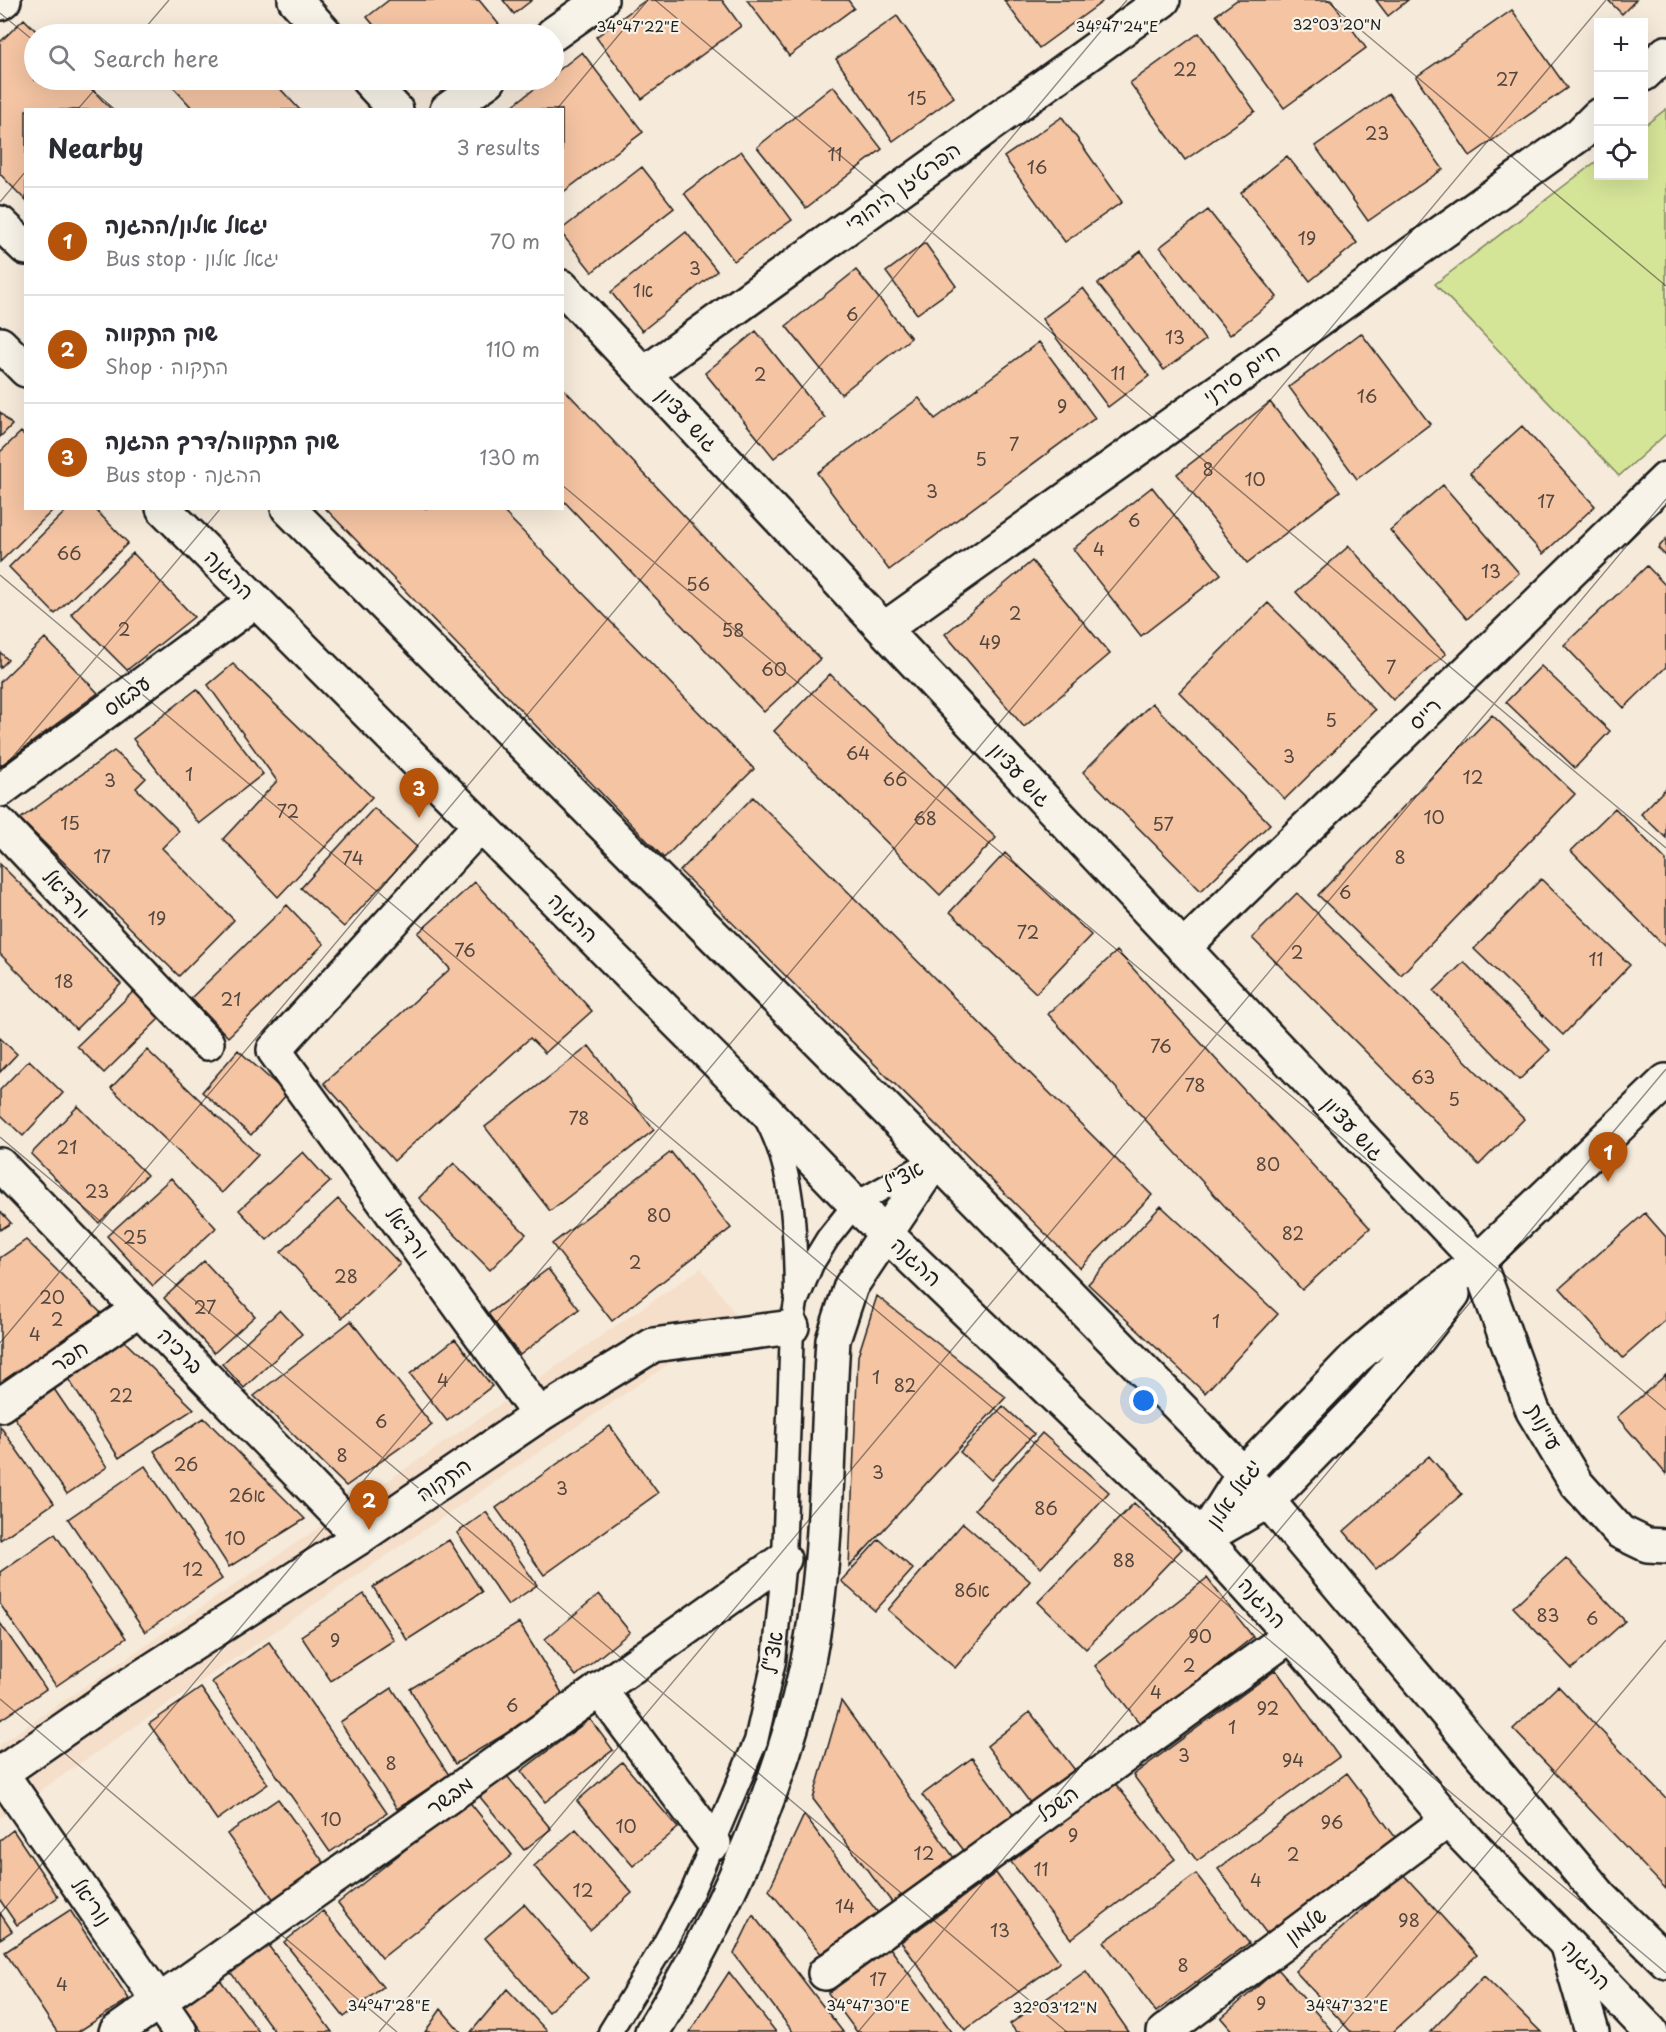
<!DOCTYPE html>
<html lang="en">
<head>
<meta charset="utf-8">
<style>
	body { margin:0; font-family:"Playpen Sans","Playpen Sans Hebrew",sans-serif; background:#f7f7f7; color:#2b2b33 }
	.controls { position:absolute; right:18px; top:18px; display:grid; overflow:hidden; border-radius:0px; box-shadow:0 6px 24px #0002 }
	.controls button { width:54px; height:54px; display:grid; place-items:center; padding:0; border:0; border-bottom:2px solid #e1e1e2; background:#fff; color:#2b2b33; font:30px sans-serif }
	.you { position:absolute; left:1144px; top:1401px; width:21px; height:21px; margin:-15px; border:4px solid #fff; border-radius:50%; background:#1a73e8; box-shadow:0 0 0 9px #1a73e833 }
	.badge { display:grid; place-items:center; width:39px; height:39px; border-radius:50%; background:#b45309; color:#fff; font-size:20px; font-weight:700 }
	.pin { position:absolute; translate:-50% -50px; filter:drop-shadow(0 2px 3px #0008) }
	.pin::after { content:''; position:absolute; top:32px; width:21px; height:18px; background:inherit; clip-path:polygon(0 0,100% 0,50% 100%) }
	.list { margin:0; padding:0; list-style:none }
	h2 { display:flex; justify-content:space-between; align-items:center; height:78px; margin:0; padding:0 24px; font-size:26px }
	h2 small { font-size:20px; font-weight:400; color:#7c7c81 }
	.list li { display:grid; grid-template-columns:39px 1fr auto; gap:18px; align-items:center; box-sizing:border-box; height:108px; padding:0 24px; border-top:2px solid #e1e1e2 }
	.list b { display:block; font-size:22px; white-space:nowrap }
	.list p { margin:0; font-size:20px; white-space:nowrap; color:#7c7c81 }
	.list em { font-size:20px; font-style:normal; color:#7c7c81 }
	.icon { flex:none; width:33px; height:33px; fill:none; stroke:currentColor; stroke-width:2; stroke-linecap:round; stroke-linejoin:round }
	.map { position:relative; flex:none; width:1666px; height:2032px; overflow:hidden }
	.search { position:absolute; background:#fff; box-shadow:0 6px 24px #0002; left:24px; top:24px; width:540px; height:66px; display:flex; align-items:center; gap:15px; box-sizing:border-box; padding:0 21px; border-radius:33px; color:#7c7c81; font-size:22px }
	.panel { position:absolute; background:#fff; box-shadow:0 6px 24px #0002; left:24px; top:108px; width:540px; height:402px; border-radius:0px }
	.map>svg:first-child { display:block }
</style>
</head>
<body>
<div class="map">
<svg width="1666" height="2032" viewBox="0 0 1666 2032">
	<rect width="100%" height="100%" fill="#f6eada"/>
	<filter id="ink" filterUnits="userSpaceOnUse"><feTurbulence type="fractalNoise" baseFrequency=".0167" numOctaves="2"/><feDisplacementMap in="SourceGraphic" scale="12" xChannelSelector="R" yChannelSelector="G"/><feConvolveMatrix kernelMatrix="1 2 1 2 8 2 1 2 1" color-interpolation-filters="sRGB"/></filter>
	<g filter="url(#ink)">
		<path fill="#f5dfca" d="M701 1268 738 1317 0 1818V1744Z"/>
		<path fill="#d5e598" stroke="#78805a" stroke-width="1.5" d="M1666 109V434L1619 476 1435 284 1598 160V176H1644V126Z"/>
		<path fill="#f4c4a3" stroke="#1c1c1c" stroke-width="1.5" d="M389 0H479L501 27 492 34H381L367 17Z
			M503 0H532L514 14Z
			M646 0H722L741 26 642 99 596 37Z
			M747 0H848L854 8 789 56Z
			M1004 0H1101L1102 2 1039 48Z
			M1237 0H1331L1366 48 1284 108 1216 15Z
			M1376 0H1408L1388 16Z
			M1608 0H1636L1622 14Z
			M1512 10 1567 88 1470 156 1416 77Z
			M897 16 954 97 893 141 836 59Z
			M24 19 39 34H34V80H83L112 110H26V201L0 174V42Z
			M1199 33 1255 111 1185 160 1130 83Z
			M582 52 643 132 562 193V110H507L546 80H554V74Z
			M179 80H272L300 110H194L172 86Z
			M417 80H435L424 88Z
			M833 86 882 149 806 208 757 147Z
			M1389 94 1443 169 1368 221 1315 146Z
			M1062 117 1122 202 1065 242 1004 157Z
			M741 151 792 220 734 261 684 193Z
			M1287 156 1357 243 1310 281 1241 193Z
			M642 167 674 208 592 272 562 234V229Z
			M1208 210 1277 297 1230 335 1160 247Z
			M686 232 717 271 642 331 611 292Z
			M925 243 956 286 917 314 886 272Z
			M1141 251 1205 340 1164 370 1098 284Z
			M856 270 911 338 841 394 786 326Z
			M1083 288 1149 376 1108 407 1042 319Z
			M756 331 825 418 774 458 705 373Z
			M1361 333 1430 424 1357 479 1289 387Z
			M1039 342 1095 418 889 570 817 473 919 398 935 419Z
			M562 387 820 659 764 712 562 499Z
			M1270 402 1340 491 1247 563 1177 474Z
			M0 412 12 425 0 437Z
			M1522 426 1595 506 1543 554 1470 473Z
			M21 432 26 437V508H55L0 562V452Z
			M1443 485 1519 573 1467 619 1390 530Z
			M1152 487 1221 574 1141 636 1073 549Z
			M69 508H94L128 543 55 614 9 567Z
			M325 508H500L754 769 664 858Z
			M1666 539V556L1658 548Z
			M1349 546 1446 654 1393 700 1296 592Z
			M133 553 194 617 127 670 71 614Z
			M1032 561 1110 654 1024 727 945 634Z
			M1647 566 1666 586V667L1624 708 1564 645Z
			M1268 603 1375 710 1285 799 1179 692Z
			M45 638 98 693 0 766V682Z
			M0 652 8 660 0 668Z
			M233 664 372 797 278 897 223 839 277 781 208 685Z
			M1541 666 1610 731 1575 768 1506 702Z
			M830 674 996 838 940 895 774 731Z
			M197 689 263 774 199 824 133 739Z
			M1152 703 1270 824 1201 891 1083 772Z
			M1492 715 1575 794 1401 975 1318 895Z
			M114 751 146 778 136 788 179 831 162 848 234 920 179 976 20 819Z
			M1666 788V838L1641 814Z
			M753 797 1152 1195 1080 1268 680 871Z
			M374 808 417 847 344 927 301 888Z
			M1615 808 1666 860V948L1571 851Z
			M1005 853 1091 935 1036 993 950 912Z
			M0 864 121 984 76 1029 0 954Z
			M1541 879 1630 965 1563 1035 1474 949Z
			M475 882 592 1011 545 1053 530 1038 394 1161 324 1083 450 969 418 933Z
			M1297 893 1524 1119 1479 1165 1252 938Z
			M287 905 324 944 228 1037 191 998Z
			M1117 951 1370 1228 1302 1290 1048 1014Z
			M1464 962 1550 1050 1519 1080 1434 991Z
			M136 989 162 1016 104 1073 77 1046Z
			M0 1038 17 1054 0 1072Z
			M589 1046 654 1130 550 1211 485 1127Z
			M147 1050 258 1155 222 1193 111 1088Z
			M238 1050 287 1094 251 1135 202 1092Z
			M29 1060 63 1093 23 1136 0 1114V1090Z
			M78 1106 147 1175 99 1223 31 1154Z
			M303 1152 330 1182 267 1240 239 1210Z
			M671 1152 731 1228 612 1321 552 1244Z
			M454 1163 526 1234 490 1270 419 1198Z
			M171 1178 216 1228 153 1286 107 1236Z
			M338 1199 400 1264 342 1318 281 1252Z
			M1161 1206 1278 1314 1205 1393 1088 1284Z
			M0 1211 11 1223 0 1230Z
			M1645 1213 1666 1237V1320L1623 1358 1560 1288Z
			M26 1240 102 1314 2 1384 0 1381V1258Z
			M204 1261 255 1316 214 1353 164 1298Z
			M548 1269 579 1309 520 1355 488 1314Z
			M877 1296 1006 1397 849 1567 858 1356Z
			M280 1310 302 1334 244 1388 222 1364Z
			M351 1321 432 1425 346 1486 254 1396Z
			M455 1339 492 1386 447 1421 410 1374Z
			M123 1340 194 1409 119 1458 69 1380Z
			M1666 1375V1474L1617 1417Z
			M52 1386 107 1467 67 1494 12 1414Z
			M1003 1406 1034 1434 991 1480 960 1452Z
			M204 1418 305 1519 229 1567 154 1451Z
			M0 1426 54 1503 0 1540Z
			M610 1426 658 1493 544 1575 496 1508Z
			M1042 1433 1109 1492 1041 1568 975 1509Z
			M1429 1456 1462 1494 1376 1569 1344 1531Z
			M145 1466 222 1579 145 1632 68 1519Z
			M1134 1503 1182 1549 1086 1649 1038 1602Z
			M486 1512 537 1585 508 1605 457 1533Z
			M963 1523 1030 1581 955 1668 888 1610Z
			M55 1534 126 1638 56 1686 0 1604V1572Z
			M879 1539 913 1569 875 1611 841 1581Z
			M449 1540 482 1592 407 1640 373 1587Z
			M1566 1558 1625 1621 1572 1669 1513 1607Z
			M1207 1578 1253 1637 1141 1725 1095 1666Z
			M364 1594 394 1640 331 1681 301 1636Z
			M599 1594 630 1632 576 1676 545 1639Z
			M0 1623 46 1689 0 1720Z
			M519 1623 565 1698 455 1764 410 1689Z
			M269 1642 387 1813 330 1852 212 1682Z
			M1276 1670 1339 1757 1197 1861 1133 1775Z
			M1558 1686 1666 1798V1889L1513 1729Z
			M201 1688 268 1784 217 1820 149 1724Z
			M392 1688 449 1775 397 1809 340 1722Z
			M841 1701 955 1859 894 1905 813 1799Z
			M1030 1712 1075 1770 1031 1804 987 1746Z
			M590 1719 613 1750 545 1802 521 1771Z
			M972 1758 1015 1816 965 1852 922 1795Z
			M622 1762 678 1828 633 1866 577 1801Z
			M1347 1773 1396 1838 1267 1934 1218 1869Z
			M507 1776 551 1829 524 1850 480 1797Z
			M1115 1783 1175 1859 1071 1939 1011 1862Z
			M278 1799 325 1864 274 1900 227 1834Z
			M468 1800 512 1855 382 1958 338 1903Z
			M804 1815 879 1914 822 1955 769 1890Z
			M576 1829 632 1893 590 1930 534 1866Z
			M13 1830 58 1897 17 1925 0 1900V1840Z
			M996 1873 1060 1962 965 2030 901 1942Z
			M1402 1873 1477 1955 1393 2032H1351L1295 1971Z
			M1196 1874 1249 1943 1156 2012 1104 1942Z
			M524 1904 588 1978 548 2012 485 1938Z
			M70 1910 129 1999 78 2032H57L5 1952Z
			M323 1911 383 1987 344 2017 284 1942Z
			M0 1913 12 1931 0 1939Z
			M753 1915 843 2032H793L734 1954Z
			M268 1945 332 2032H275L231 1973Z
			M890 1948 952 2032H857L828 1993Z
			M1278 1969 1333 2032H1233L1221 2018Z
			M1086 1971 1129 2032H1016L1010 2024Z
			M729 1972 776 2032H690Z
			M1484 1976 1541 2032H1430Z
			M218 1977 259 2032H202L182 2004Z
			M507 1989 547 2031V2032H471Z
			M441 2009 461 2032H425Z"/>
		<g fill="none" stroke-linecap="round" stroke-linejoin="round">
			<defs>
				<path id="service" d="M767 1121C795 1174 795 1234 796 1293
					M610 2032 663 1946 692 1892 756 1741 774 1661 784 1559 792 1327 796 1302 812 1264 828 1238 855 1204 930 1162"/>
				<path id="pedestrian" d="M599 1689 714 1843
					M1 1773 180 2032
					M0 1774 112 1696 360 1537 539 1415 653 1345 792 1327
					M116 2032 784 1559"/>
				<path id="minor" d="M295 0 326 34
					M0 3 4 0
					M553 34 601 0
					M1644 74 1666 53
					M368 80 396 110
					M447 110 489 80
					M562 287 1478 1261 1533 1411 1576 1483 1620 1532 1647 1545 1666 1546
					M644 374 1163 0
					M884 629 1580 134 1598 116
					M0 790 255 601
					M0 824 207 1043
					M480 825 274 1050 539 1415
					M1183 948 1666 479
					M0 1165 360 1537
					M0 1405 139 1309
					M1567 1946 1592 2032
					M825 1973 1291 1635
					M1164 2032 1448 1820"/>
				<path id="tertiary" d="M0 223 26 248
					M0 344 26 370
					M163 508 758 1103 855 1204 1203 1538 1291 1635 1448 1820 1651 2032
					M288 508 936 1159 1197 1425 1268 1501 1601 1897 1666 1961
					M1206 1537 1268 1501 1368 1398 1409 1351 1453 1294
					M1203 1538 1244 1473 1355 1358 1397 1322 1478 1261 1666 1081
					M652 2032C719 1925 779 1793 806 1670 829 1564 826 1448 833 1340L851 1286 936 1159"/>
			</defs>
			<use href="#service" stroke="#1c1c1c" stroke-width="27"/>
			<use href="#pedestrian" stroke="#1c1c1c" stroke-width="38"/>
			<use href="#minor" stroke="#1c1c1c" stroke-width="38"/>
			<use href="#tertiary" stroke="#1c1c1c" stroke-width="38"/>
			<use href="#service" stroke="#f7f3e8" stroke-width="22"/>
			<use href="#pedestrian" stroke="#f7f3e8" stroke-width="33"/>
			<use href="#minor" stroke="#f7f3e8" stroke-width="33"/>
			<use href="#tertiary" stroke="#f7f3e8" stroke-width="33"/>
		</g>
	</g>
	<path fill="none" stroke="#1c1c1c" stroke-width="1.5" stroke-opacity="0.45" d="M655 0 1666 848M1325 0 1666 286M0 13 34 41M140 34 169 0M80 80 116 110M77 110 103 80M556 110 648 0M0 202 26 171M562 485 1666 1410M0 575 1666 1973M0 772 221 508M0 1137 1067 2032M0 1343 1127 0M0 1699 397 2032M0 1914 1606 0M379 2032 1666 499M858 2032 1666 1069M1337 2032 1666 1640"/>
	<g text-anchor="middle" stroke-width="4.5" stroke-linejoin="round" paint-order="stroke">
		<g font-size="18" fill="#52463e">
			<text x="1185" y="76">22</text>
			<text x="1507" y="86">27</text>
			<text x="917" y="105">15</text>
			<text x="1377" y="140">23</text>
			<text x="835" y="161">11</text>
			<text x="1037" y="174">16</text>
			<text x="1307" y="245">19</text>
			<text x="695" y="275">3</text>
			<text x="643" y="297">1א</text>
			<text x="852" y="321">6</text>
			<text x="1175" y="344">13</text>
			<text x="1118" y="380">11</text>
			<text x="760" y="381">2</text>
			<text x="1367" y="403">16</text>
			<text x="1062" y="413">9</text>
			<text x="1014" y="451">7</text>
			<text x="981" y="466">5</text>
			<text x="1208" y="476">8</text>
			<text x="1255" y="486">10</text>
			<text x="932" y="498">3</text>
			<text x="1546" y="508">17</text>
			<text x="1134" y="527">6</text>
			<text x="1099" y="556">4</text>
			<text x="69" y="560">66</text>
			<text x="1491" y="578">13</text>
			<text x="698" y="591">56</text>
			<text x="1015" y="620">2</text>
			<text x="124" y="636">2</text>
			<text x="733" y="637">58</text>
			<text x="990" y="649">49</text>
			<text x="1391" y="674">7</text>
			<text x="774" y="676">60</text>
			<text x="1331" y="727">5</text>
			<text x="858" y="760">64</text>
			<text x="1289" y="763">3</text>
			<text x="189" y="781">1</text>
			<text x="1473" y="784">12</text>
			<text x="895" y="786">66</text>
			<text x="110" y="787">3</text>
			<text x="288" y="818">72</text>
			<text x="1434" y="824">10</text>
			<text x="925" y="825">68</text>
			<text x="70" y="830">15</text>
			<text x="1163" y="831">57</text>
			<text x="102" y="863">17</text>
			<text x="1400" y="864">8</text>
			<text x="353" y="865">74</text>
			<text x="1345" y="899">6</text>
			<text x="157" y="925">19</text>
			<text x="1028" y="939">72</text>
			<text x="465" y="957">76</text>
			<text x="1297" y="959">2</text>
			<text x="1596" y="966">11</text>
			<text x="64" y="988">18</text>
			<text x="231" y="1006">21</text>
			<text x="1161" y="1053">76</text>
			<text x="1423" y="1084">63</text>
			<text x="1195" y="1092">78</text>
			<text x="1454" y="1106">5</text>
			<text x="579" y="1125">78</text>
			<text x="67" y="1154">21</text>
			<text x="1268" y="1171">80</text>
			<text x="97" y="1198">23</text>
			<text x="659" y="1222">80</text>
			<text x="1293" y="1240">82</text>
			<text x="135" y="1244">25</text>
			<text x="635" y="1269">2</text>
			<text x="346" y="1283">28</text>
			<text x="52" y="1304">20</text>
			<text x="205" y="1314">27</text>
			<text x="57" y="1326">2</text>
			<text x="1216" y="1328">1</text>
			<text x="35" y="1341">4</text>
			<text x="876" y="1384">1</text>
			<text x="443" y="1387">4</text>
			<text x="905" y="1392">82</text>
			<text x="121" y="1402">22</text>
			<text x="381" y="1428">6</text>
			<text x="342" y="1462">8</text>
			<text x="186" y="1471">26</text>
			<text x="878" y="1479">3</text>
			<text x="562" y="1495">3</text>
			<text x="247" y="1502">26א</text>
			<text x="1046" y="1515">86</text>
			<text x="235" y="1545">10</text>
			<text x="1124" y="1567">88</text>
			<text x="193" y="1576">12</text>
			<text x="972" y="1597">86א</text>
			<text x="1548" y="1622">83</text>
			<text x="1592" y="1625">6</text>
			<text x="1200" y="1643">90</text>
			<text x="335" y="1647">9</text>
			<text x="1189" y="1672">2</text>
			<text x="1156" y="1699">4</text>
			<text x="512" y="1712">6</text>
			<text x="1268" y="1715">92</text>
			<text x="1232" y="1734">1</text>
			<text x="1184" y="1762">3</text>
			<text x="1293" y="1767">94</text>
			<text x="391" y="1770">8</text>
			<text x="331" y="1826">10</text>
			<text x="1332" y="1829">96</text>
			<text x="626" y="1833">10</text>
			<text x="1073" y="1842">9</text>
			<text x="924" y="1860">12</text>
			<text x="1293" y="1861">2</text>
			<text x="1041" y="1876">11</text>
			<text x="1256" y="1887">4</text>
			<text x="583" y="1897">12</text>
			<text x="845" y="1913">14</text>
			<text x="1409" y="1927">98</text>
			<text x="1000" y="1937">13</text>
			<text x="1183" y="1972">8</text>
			<text x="878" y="1986">17</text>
			<text x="62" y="1991">4</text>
			<text x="1261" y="2010">9</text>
		</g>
		<g font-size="21" fill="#1c1c1c" stroke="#f7f3e8">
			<text transform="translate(903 187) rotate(-36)" y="7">הפרטיזן היהודי</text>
			<text transform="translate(1242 374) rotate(-35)" y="7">חיים סירני</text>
			<text transform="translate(687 420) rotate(47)" y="7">גוש עציון</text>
			<text transform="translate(229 575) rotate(45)" y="7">ההגנה</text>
			<text transform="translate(127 696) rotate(-37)" y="7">עבאס</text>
			<text transform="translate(1425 714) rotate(-44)" y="7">רייס</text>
			<text transform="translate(1020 775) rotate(47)" y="7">גוש עציון</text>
			<text transform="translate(66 894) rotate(47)" y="7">ורדיאל</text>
			<text transform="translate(573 918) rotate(45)" y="7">ההגנה</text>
			<text transform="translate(1353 1129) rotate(47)" y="7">גוש עציון</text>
			<text transform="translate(903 1177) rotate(-29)" y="7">אצ"ל</text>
			<text transform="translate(407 1233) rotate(54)" y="7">ורדיאל</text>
			<text transform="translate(916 1262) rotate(44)" y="7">ההגנה</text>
			<text transform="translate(180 1351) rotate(46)" y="7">ברכיה</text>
			<text transform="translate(70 1357) rotate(-35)" y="7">חפר</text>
			<text transform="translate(1544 1427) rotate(61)" y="7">עיינות</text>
			<text transform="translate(444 1480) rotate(-34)" y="7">התקוה</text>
			<text transform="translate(1234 1494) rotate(-55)" y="7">יגאל אלון</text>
			<text transform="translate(1262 1603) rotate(48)" y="7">ההגנה</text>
			<text transform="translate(773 1653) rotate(-82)" y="7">אצ"ל</text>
			<text transform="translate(450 1796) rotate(-36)" y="7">מבשר</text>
			<text transform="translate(1058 1804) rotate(-36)" y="7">השכל</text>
			<text transform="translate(91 1902) rotate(55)" y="7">נוריאל</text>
			<text transform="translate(1306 1926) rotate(-37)" y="7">שלמון</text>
			<text transform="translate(1586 1965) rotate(46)" y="7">ההגנה</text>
		</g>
	</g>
	<g font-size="15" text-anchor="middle" fill="#1c1c1c" stroke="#f7f3e8" stroke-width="4.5" stroke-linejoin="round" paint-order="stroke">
		<text x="1337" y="30">32°03'20"N</text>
		<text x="638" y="32">34°47'22"E</text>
		<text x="1117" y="32">34°47'24"E</text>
		<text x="389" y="2011">34°47'28"E</text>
		<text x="868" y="2011">34°47'30"E</text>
		<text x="1347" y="2011">34°47'32"E</text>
		<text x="1055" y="2013">32°03'12"N</text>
	</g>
</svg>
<div class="controls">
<button>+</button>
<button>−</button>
<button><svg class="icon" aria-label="locate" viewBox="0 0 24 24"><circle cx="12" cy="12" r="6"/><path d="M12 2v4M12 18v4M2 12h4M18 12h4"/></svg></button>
</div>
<div class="you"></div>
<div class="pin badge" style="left:1608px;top:1182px">1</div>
<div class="pin badge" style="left:369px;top:1530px">2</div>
<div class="pin badge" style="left:419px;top:818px">3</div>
<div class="search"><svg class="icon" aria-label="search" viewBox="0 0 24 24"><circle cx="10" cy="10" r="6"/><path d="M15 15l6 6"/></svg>Search here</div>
<section class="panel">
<h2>Nearby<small>3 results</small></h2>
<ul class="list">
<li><span class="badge">1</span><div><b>יגאל אלון/ההגנה</b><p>Bus stop · יגאל אלון</p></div><em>70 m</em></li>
<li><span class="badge">2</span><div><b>שוק התקווה</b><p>Shop · התקוה</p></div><em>110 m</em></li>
<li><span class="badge">3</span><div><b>שוק התקווה/דרך ההגנה</b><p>Bus stop · ההגנה</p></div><em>130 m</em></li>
</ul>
</section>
</div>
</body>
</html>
